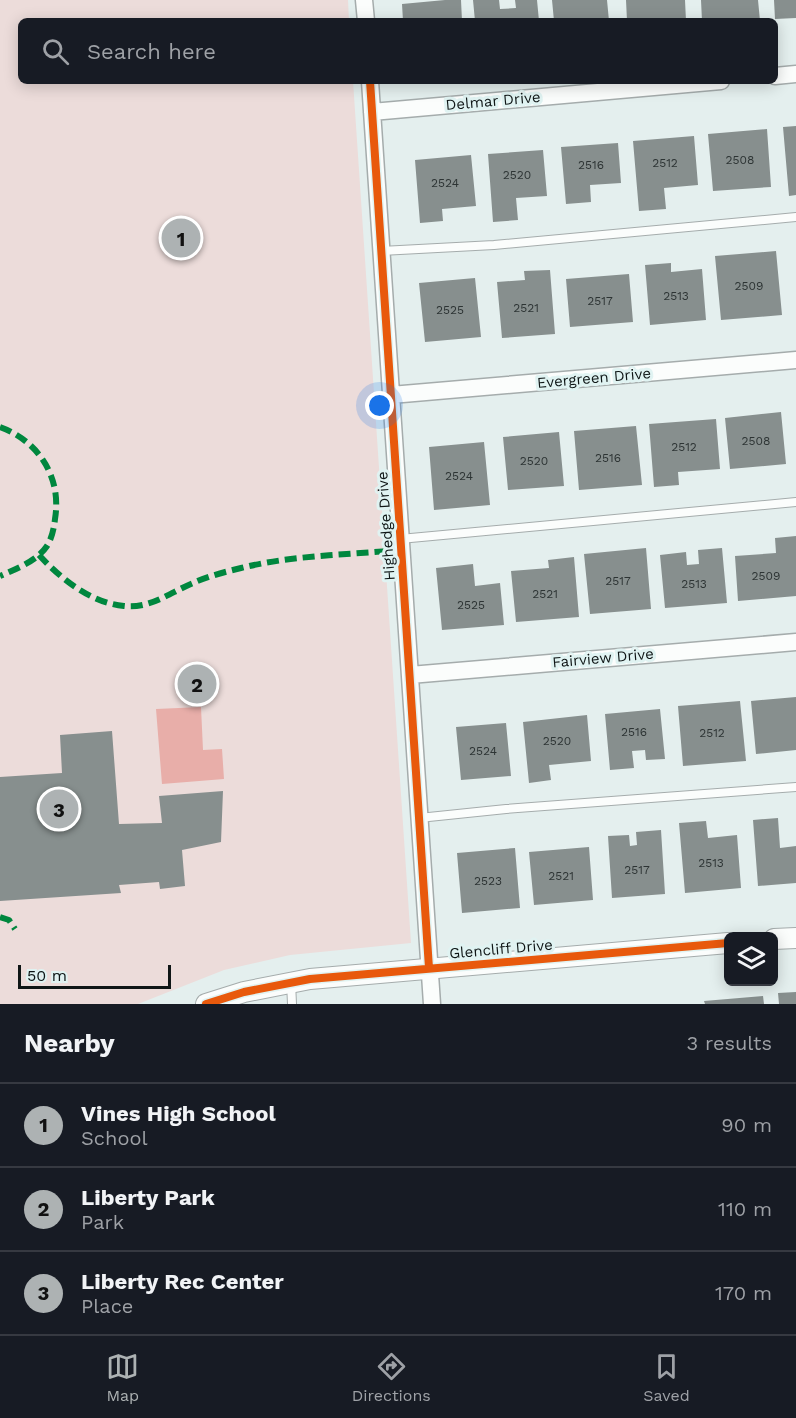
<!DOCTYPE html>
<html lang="en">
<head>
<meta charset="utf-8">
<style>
	body { margin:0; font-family:"Work Sans",sans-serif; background:#242831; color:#f1f3f6 }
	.controls { position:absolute; right:18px; bottom:18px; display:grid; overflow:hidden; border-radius:9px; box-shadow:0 3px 15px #0003 }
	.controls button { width:54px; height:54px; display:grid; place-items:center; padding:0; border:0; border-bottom:2px solid #363941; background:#171b24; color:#f1f3f6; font:30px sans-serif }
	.scale { position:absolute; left:18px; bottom:15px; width:153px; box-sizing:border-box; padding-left:6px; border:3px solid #0f1616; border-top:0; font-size:16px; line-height:21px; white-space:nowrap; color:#0f1616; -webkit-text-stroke:4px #e0f3f2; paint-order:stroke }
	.you { position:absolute; left:380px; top:406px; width:21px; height:21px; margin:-15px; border:4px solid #fff; border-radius:50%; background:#1a73e8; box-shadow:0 0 0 9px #1a73e833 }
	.badge { display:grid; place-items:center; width:39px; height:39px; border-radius:50%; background:#adb2b3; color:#111; font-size:20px; font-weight:700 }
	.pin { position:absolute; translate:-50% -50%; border:3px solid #fff; box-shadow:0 2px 6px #0006 }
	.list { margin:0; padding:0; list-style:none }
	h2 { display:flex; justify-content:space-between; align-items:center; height:78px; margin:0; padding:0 24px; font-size:26px }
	h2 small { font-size:20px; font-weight:400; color:#9ea1a6 }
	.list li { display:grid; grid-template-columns:39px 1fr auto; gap:18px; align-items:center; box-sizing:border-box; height:84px; padding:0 24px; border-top:2px solid #363941 }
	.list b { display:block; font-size:22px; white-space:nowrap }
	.list p { margin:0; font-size:20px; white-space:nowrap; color:#9ea1a6 }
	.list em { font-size:20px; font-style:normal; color:#9ea1a6 }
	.icon { flex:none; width:33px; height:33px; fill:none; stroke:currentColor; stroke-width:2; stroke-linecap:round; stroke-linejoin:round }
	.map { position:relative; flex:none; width:796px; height:1004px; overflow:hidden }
	.search { position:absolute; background:#171b24; box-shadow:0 3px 15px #0003; left:18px; right:18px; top:18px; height:66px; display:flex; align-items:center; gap:15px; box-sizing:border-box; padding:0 21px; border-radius:9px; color:#9ea1a6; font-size:22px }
	.sheet { height:330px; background:#171b24 }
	nav { display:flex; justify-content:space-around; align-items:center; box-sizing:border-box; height:84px; border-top:2px solid #363941; background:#171b24; font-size:16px; color:#9ea1a6 }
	nav a { display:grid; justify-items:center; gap:3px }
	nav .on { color:#adb2b3 }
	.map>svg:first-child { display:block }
</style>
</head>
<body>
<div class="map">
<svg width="796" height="1004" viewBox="0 0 796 1004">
	<rect width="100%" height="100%" fill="#e4efee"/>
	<path fill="#ecdcda" d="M0 0H348L349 21H21V81H353L411 943 290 955 224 970 138 1004H0Z"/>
	<path fill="#e8aea9" d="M201 707 203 750 222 749 224 779 162 784 156 709Z"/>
	<path fill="#878f8e" d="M445 0H461L462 21H403L402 4Z
		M473 0H499L500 9 516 8 515 0H537L539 21H475Z
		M552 0H607L609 21H554Z
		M626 0H685L686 21H627Z
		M701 0H758L760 21H702Z
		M774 0H796V18L775 19Z
		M796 126V195L789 196 783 127Z
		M767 129 771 187 713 191 708 134Z
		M694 136 698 185 664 188 666 209 639 211 633 141Z
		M618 143 621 183 590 185 591 202 566 204 561 147Z
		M543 150 547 196 516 198 518 220 493 222 488 154Z
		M471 155 476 206 442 209 443 221 420 223 415 160Z
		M776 251 782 315 721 320 715 256Z
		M671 263V272L702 269 706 320 650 325 645 265Z
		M550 270 555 334 502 338 497 282 525 280 524 271Z
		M629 274 633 322 570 327 566 279Z
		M475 278 481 337 425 342 419 283Z
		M781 412 786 464 730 469 725 418Z
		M716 419 720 469 678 472 679 485 654 487 649 424Z
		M636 426 642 485 579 490 574 431Z
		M559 432 564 486 508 490 503 437Z
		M484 442 490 505 434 510 429 447Z
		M796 536V596L738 601 735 556 776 553 775 538Z
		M646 548 651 609 590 614 584 554Z
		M722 548 727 603 665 608 660 555 686 552 687 565 699 564 698 550Z
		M574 557 579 617 516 622 511 571 549 568 548 560Z
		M473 564 475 586 500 583 504 625 442 630 436 568Z
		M796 697V750L756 754 751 701Z
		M740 701 746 761 683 766 678 706Z
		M660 709 665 759 646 760 645 750 632 751 634 768 610 770 605 714Z
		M587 715 591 761 549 765 551 780 529 783 523 722Z
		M506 723 511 776 461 780 456 727Z
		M112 731 119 824 162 823 159 796 223 791 221 842 182 850 185 886 160 889 159 882 119 885 121 893 0 901V777L62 773 60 735Z
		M778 818 780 848 796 846V883L758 886 753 820Z
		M706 821 708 838 737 835 741 888 685 893 679 823Z
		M661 830 665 894 612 898 608 836 629 835 630 846 637 845 636 832Z
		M589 847 593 900 534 905 529 852Z
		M515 848 520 908 462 913 457 853Z
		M796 992V1004H779L778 993Z
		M763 996 764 1004H705L704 1001Z"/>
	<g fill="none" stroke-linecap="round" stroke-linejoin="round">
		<defs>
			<path id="service" d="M381 251 494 245 796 217
				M400 539 796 502
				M419 818 506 809 796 787
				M291 982 292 1004"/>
			<path id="minor" d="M364 0 366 21
				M775 76 796 74
				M370 81 432 1004
				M372 112 721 81
				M391 395 796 360
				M410 675 796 642"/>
			<path id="tertiary" d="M774 939 796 938
				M206 1004 244 992 310 979 728 943"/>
		</defs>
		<use href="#service" stroke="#a5acac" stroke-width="10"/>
		<use href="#minor" stroke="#a5acac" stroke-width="19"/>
		<use href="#tertiary" stroke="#a5acac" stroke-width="22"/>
		<use href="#service" stroke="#fbfdfc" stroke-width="8"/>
		<use href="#minor" stroke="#fbfdfc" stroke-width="16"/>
		<use href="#tertiary" stroke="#fbfdfc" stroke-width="20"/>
		<path stroke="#00873e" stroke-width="6" stroke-dasharray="12 6" stroke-linecap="butt" d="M0 427C39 441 62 478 55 519 54 528 52 538 47 546 37 561 16 569 0 576
			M39 555C61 579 91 603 124 606 150 609 171 592 193 583 208 576 225 572 241 568 289 556 339 555 388 551
			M0 917 9 920 15 929"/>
		<defs>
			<path id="cycleway" d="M370 81 429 968
				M206 1004 244 992 310 979 728 943"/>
		</defs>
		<use href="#cycleway" stroke="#e0f3f2" stroke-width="11"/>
		<use href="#cycleway" stroke="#e8590c" stroke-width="8"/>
	</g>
	<g text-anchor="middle" stroke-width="6" stroke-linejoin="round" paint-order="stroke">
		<g font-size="12" fill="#2d3434">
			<text x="740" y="164">2508</text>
			<text x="665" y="167">2512</text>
			<text x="591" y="169">2516</text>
			<text x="517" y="179">2520</text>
			<text x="445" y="187">2524</text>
			<text x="749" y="290">2509</text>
			<text x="676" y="300">2513</text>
			<text x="600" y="305">2517</text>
			<text x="526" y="312">2521</text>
			<text x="450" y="314">2525</text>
			<text x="756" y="445">2508</text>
			<text x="684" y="451">2512</text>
			<text x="608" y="462">2516</text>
			<text x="534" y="465">2520</text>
			<text x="459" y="480">2524</text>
			<text x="766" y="580">2509</text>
			<text x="618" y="585">2517</text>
			<text x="694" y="588">2513</text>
			<text x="545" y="598">2521</text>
			<text x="471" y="609">2525</text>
			<text x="634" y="736">2516</text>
			<text x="712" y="737">2512</text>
			<text x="557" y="745">2520</text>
			<text x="483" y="755">2524</text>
			<text x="711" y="867">2513</text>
			<text x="637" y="874">2517</text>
			<text x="561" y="880">2521</text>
			<text x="488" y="885">2523</text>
		</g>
		<g font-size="15" fill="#0f1616" stroke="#e0f3f2">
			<text transform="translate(493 101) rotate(-5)" y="5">Delmar Drive</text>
			<text transform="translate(594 378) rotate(-5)" y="5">Evergreen Drive</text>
			<text transform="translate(386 526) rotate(-94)" y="5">Highedge Drive</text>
			<text transform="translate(603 658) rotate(-5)" y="5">Fairview Drive</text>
			<text transform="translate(501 949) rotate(-5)" y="5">Glencliff Drive</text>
		</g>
	</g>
</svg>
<div class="controls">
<button><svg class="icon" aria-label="layers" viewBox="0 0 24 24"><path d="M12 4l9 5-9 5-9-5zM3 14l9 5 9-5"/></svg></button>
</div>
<div class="scale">50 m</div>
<div class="you"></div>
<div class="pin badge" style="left:181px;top:238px">1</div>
<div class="pin badge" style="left:197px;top:684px">2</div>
<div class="pin badge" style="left:59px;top:809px">3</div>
<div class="search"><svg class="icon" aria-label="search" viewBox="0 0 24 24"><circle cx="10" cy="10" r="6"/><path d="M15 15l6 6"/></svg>Search here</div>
</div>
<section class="sheet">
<h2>Nearby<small>3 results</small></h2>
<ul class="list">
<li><span class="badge">1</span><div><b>Vines High School</b><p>School</p></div><em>90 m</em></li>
<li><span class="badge">2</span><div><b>Liberty Park</b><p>Park</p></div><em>110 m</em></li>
<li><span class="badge">3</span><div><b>Liberty Rec Center</b><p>Place</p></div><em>170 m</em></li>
</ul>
</section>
<nav>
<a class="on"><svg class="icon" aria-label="map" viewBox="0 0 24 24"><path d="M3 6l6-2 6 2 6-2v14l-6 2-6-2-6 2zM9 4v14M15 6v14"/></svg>Map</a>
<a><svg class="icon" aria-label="directions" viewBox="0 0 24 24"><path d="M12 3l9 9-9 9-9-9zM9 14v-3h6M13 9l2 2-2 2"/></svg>Directions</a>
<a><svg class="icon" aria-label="saved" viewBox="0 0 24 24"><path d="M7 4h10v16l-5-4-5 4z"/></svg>Saved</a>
</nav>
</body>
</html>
